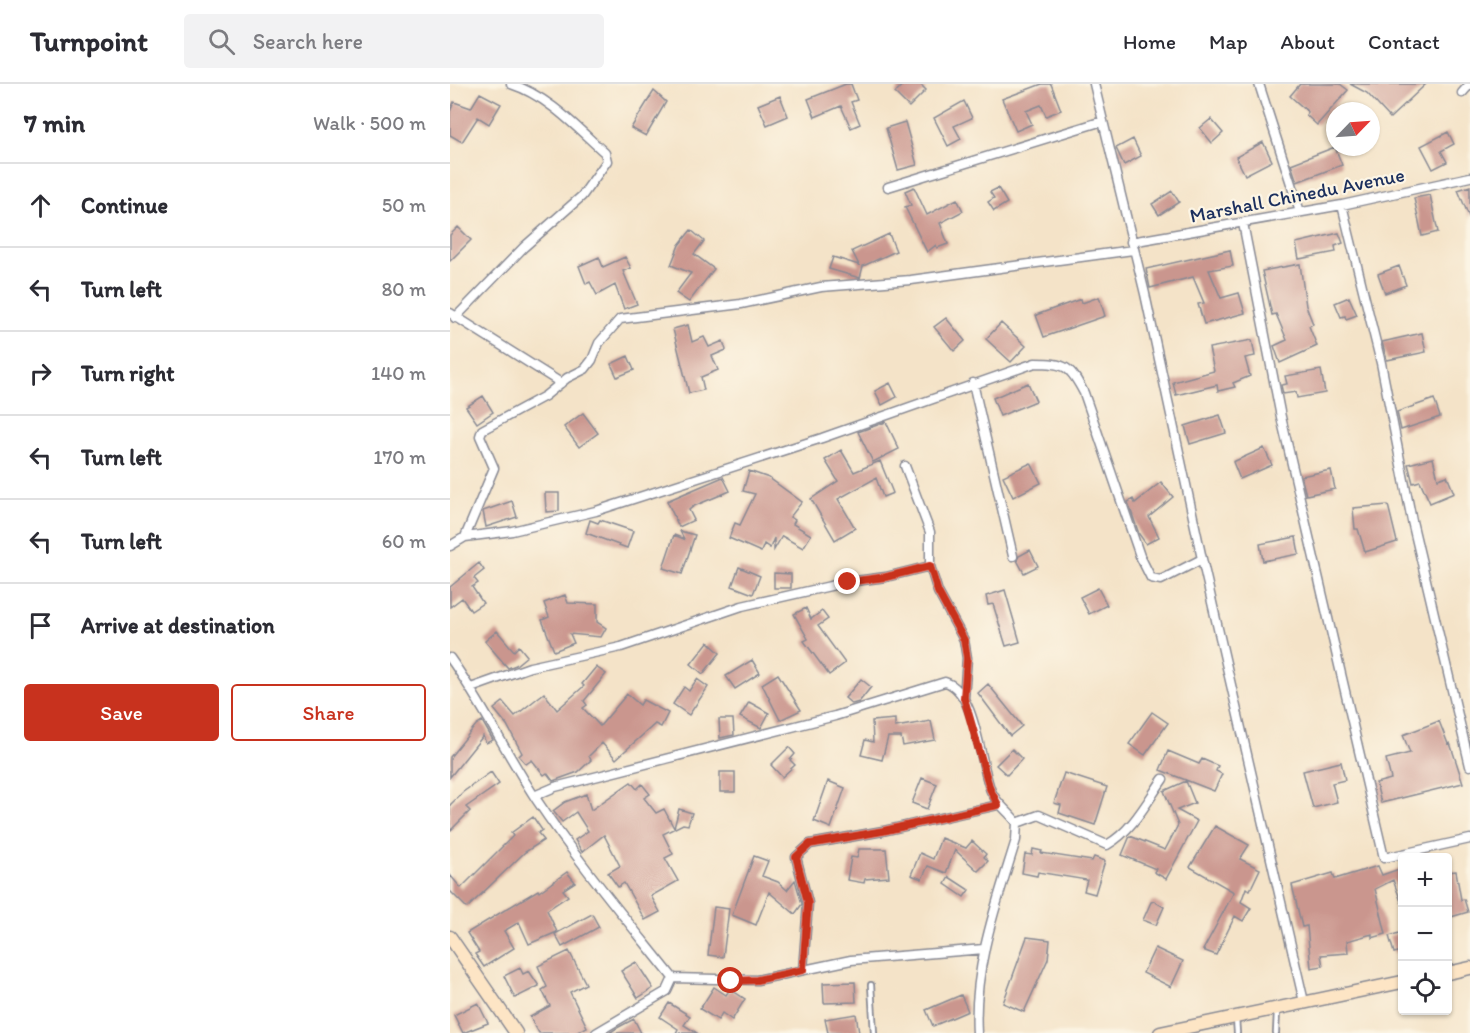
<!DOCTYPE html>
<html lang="en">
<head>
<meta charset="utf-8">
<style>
	body { margin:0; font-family:Itim,sans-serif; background:#f2f2f3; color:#2b2b33 }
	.controls { position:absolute; right:18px; bottom:18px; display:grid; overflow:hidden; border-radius:6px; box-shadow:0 2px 4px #0004 }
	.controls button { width:54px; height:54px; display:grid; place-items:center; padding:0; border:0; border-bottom:2px solid #e1e1e2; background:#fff; color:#2b2b33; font:30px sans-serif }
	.compass { position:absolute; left:876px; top:18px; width:54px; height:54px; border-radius:50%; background:#fff; box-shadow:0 2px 4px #0004; rotate:65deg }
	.stop { position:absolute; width:18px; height:18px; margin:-14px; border:4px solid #c8321e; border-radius:50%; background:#fff }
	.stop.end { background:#c8321e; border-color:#fff; box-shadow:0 2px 6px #0008 }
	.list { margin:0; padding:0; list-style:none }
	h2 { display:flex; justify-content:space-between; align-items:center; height:78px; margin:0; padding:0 24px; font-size:26px }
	h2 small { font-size:20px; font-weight:400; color:#7c7c81 }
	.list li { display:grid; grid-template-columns:39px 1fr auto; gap:18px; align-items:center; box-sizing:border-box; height:84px; padding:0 24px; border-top:2px solid #e1e1e2 }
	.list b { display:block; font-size:22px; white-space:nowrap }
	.list em { font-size:20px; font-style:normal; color:#7c7c81 }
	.actions { display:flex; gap:12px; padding:18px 24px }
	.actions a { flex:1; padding:14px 0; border:2px solid #c8321e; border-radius:6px; text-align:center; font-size:21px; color:#c8321e }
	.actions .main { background:#c8321e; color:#fff }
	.icon { flex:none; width:33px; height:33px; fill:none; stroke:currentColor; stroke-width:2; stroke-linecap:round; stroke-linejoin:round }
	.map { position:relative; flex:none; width:1020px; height:949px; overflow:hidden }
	header { display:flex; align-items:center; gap:36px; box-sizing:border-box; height:84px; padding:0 30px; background:#fff; border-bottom:2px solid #e1e1e2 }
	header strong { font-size:28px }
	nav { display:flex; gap:33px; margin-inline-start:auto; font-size:21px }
	.search { width:420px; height:54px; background:#f2f2f3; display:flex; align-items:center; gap:15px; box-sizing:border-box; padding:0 21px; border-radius:6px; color:#7c7c81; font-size:22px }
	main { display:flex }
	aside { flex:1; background:#fff }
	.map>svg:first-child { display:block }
</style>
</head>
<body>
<header>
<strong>Turnpoint</strong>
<div class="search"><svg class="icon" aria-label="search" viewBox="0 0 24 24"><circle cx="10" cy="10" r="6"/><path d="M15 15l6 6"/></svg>Search here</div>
<nav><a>Home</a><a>Map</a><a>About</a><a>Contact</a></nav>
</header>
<main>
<aside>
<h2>7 min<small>Walk · 500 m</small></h2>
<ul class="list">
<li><svg class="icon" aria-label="ahead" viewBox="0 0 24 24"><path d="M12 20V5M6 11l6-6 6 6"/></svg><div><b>Continue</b></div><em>50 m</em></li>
<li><svg class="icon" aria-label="left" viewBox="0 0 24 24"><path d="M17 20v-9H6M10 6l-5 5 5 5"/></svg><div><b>Turn left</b></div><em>80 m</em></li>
<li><svg class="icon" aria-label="right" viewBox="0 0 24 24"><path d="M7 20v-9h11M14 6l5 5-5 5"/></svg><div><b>Turn right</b></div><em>140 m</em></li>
<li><svg class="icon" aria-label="left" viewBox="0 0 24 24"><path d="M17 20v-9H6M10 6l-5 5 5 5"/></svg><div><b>Turn left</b></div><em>170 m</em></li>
<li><svg class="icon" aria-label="left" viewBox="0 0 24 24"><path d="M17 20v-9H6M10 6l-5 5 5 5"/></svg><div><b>Turn left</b></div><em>60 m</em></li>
<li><svg class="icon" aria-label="arrive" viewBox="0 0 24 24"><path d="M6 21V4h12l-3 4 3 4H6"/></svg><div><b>Arrive at destination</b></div></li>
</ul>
<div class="actions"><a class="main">Save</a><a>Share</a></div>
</aside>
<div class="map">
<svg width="1020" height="949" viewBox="0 0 1020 949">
	<rect width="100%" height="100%" fill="#fcf5e5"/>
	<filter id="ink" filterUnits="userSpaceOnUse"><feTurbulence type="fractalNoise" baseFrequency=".0167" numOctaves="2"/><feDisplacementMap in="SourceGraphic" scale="12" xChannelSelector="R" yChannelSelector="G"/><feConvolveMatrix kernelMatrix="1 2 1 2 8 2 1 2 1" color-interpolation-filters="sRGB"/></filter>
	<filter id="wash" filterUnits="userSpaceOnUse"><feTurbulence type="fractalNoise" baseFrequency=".008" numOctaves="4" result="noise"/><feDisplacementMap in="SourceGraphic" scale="24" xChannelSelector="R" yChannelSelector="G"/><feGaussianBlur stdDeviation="1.35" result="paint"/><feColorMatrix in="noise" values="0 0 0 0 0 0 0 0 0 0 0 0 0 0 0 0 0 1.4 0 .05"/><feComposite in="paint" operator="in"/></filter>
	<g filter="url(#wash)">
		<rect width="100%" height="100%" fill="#f4e3c8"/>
		<g id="blocks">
			<path fill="#ca968e" d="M396 0H401L407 16 401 18 410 40 401 44 391 22 365 33 358 15Z
				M453 0H470L476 6 459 23 445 9Z
				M592 0H601L611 26 596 32 591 21 576 27 582 40 566 47 552 15Z
				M850 0H890L898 6 867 41 856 31 858 28 840 12Z
				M900 0H976L940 34 917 9Z
				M204 7 216 18 196 52 181 44Z
				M30 9 51 20 39 40 28 33 12 58 0 51V28L4 18 21 24Z
				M330 12 338 32 317 41 308 21Z
				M514 17 522 34 504 42 511 55 498 62 484 34Z
				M761 35 773 49 762 59 750 44Z
				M455 38 467 81 448 86 436 44Z
				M998 48 1004 60 991 67 997 78 983 85 971 62Z
				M683 55 691 72 674 81 666 64Z
				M813 58 822 77 795 91 786 73Z
				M885 63 892 81 847 98 841 80Z
				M1020 102V135L1008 106Z
				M464 103 477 131 507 115 513 127 490 139 498 160 487 164 486 161 477 168 455 123 461 121 455 107Z
				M548 104 557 119 544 127 538 118 544 114 540 108Z
				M722 107 729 118 709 131 702 120Z
				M980 111 988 148 972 152 964 114Z
				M8 143 21 156 0 177V151Z
				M241 146 254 157 244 170 264 185 239 218 226 209 241 189 221 181 229 161Z
				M889 149 893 159 885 162 886 168 849 175 846 159Z
				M439 150 446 167 413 182 410 194 379 185 383 173 409 181 402 167Z
				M780 166 783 182 759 186 771 214 789 209 795 229 754 240 748 220 754 219 743 193 700 204 696 185Z
				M149 173 153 183 175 173 181 184 173 187 187 220 174 225 165 201 147 211 140 198 136 200 129 182Z
				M850 180 856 222 863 240 859 242 867 262 830 279 824 262 837 256 826 230 822 231 812 187Z
				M949 182 956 201 935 209 928 190Z
				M649 213 655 232 594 253 586 231 631 215 632 219Z
				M899 213 907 231 896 235 895 232 891 233 885 219Z
				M496 234 515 257 504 267 484 243Z
				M551 239 576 262 561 278 536 255Z
				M238 241 242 258 254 253 259 263 273 257 276 266 262 272 268 286 251 293 254 306 239 309 223 245Z
				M972 249 976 268 937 276 932 258Z
				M802 256 805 272 795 274 800 292 783 299 785 303 768 307 767 301 726 311 723 298 764 287 759 264Z
				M178 272 184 286 167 293 161 280Z
				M871 286 875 309 847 314 846 308 833 310 831 301 837 300 835 292Z
				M440 299 447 313 432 321 425 307Z
				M578 299 586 317 550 332 543 314Z
				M33 312 43 328 27 339 16 323Z
				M984 315 990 333 951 346 947 328Z
				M133 329 148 349 129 363 114 343Z
				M770 331 776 349 740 360 735 342Z
				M436 338 449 365 423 378 408 348Z
				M814 364 822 381 790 395 783 378Z
				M391 366 404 388 430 377 443 409 433 413 426 394 388 415 405 444 385 456 361 415 388 397 375 376Z
				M983 374 988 395 997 392 1004 409 980 419 970 397 963 399 958 380Z
				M581 379 591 399 563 413 553 392Z
				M881 386 885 405 856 411 851 392Z
				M299 387 319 394 352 418 340 433 345 436 343 440 361 451 353 464 332 452 324 466V454L320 464 314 460 311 468 279 454 285 439 290 441 305 410 293 407Z
				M273 393 280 407 244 422 239 426 244 436 229 443 217 417Z
				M711 398 723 413 699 433 709 453 696 460 689 450 678 418 683 415 685 419Z
				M95 409H109V427L96 428Z
				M62 417 67 433 36 443 33 427Z
				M938 421 947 458 915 468 908 445H905L903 424Z
				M140 436 148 439 150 436 183 447 177 464 136 449Z
				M230 447 245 451 232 490 213 484 224 451 234 455Z
				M846 453 849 470 813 477 810 460Z
				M580 466 588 482 574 489 567 476 569 472Z
				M29 479 34 486 24 494 28 499 22 503 33 519 21 527 12 514 0 523V503Z
				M289 483 310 492 303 510 282 502Z
				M324 489 341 490V504H324Z
				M648 504 657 521 639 530 630 513Z
				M555 506 570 558 556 562 543 520 538 521 536 512Z
				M115 511 118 519 147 520V538L156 544 151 553 120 550 124 559 104 567 92 536 99 533 94 519Z
				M356 524 361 535 372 527 378 535 368 542 395 579 379 591 354 557 358 555 344 530Z
				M47 547 64 567 69 562 77 572 66 581 58 584 35 557Z
				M258 558 270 569 253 590 241 580Z
				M302 576 310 589 285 605 276 592Z
				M146 583 156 590 134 617 137 621 133 624 150 642 177 610 190 621 193 616 218 629 211 643 205 640 166 675 152 659 139 672 141 676 128 688 103 697 97 689 94 691 82 676 76 680 69 672 72 669 57 641 44 625 53 618 65 632 94 609 107 626 134 602 132 600Z
				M328 590 351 626 330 636 312 600Z
				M247 595 258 603 239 631 223 620 234 603 239 607Z
				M411 595 421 603 409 618 402 620 395 614Z
				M538 600 572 642 560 652 528 609Z
				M299 618 319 629 311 644 290 633Z
				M702 628 718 639 695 671 679 660Z
				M269 635H283L284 651 270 654Z
				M445 635V643L481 637 485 656 453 662 451 653H438L432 676 411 671 415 656 423 658 422 637Z
				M32 637 43 656 36 659 33 652 0 693V673L26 641Z
				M989 637 998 660 1000 659 1013 699 931 719 926 699 941 695 936 675 960 669 953 651Z
				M339 663 345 670 340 676 345 681 332 693 321 681Z
				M562 665 572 675 557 691 546 681Z
				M718 667 749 680 752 675 768 682 766 687 772 690 764 707 710 686Z
				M891 678 895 696 882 699 887 718 863 724 853 687Z
				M41 688 49 700 16 723 20 727 0 747V721L13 708Z
				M270 688H285V708H270Z
				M614 689 657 703 645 741 609 729 611 721 604 719Z
				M472 694 487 700 477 725 462 719Z
				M378 697 395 704 381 744 364 737Z
				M736 697 745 719 727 726 747 737 716 795 704 788 706 785 672 771 680 752 715 766 728 741 714 707Z
				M181 698 187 705 192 700 200 710 194 714 206 729 214 725 224 744 229 725 242 729 238 741 233 740 213 750 223 770 215 774 228 797 201 812 210 828 195 836 174 799 168 803 158 789 170 782 154 751 132 768 125 756 138 747 126 728 112 738 103 727 115 718 136 710 141 726Z
				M83 733 92 746 88 749 94 756 75 768 17 824 0 807V791L11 804 63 752 61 749Z
				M765 742 799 761 790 775 810 785 800 806 796 804 791 818 801 824 793 837 785 832 766 871 753 866 784 808 740 783Z
				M491 754 516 764 522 757 536 770 534 773 538 777 528 787 505 766 496 789 478 782 472 795 461 791 470 769 483 775Z
				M409 765H436L439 793 415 795 414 799 397 796 401 773 407 774Z
				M583 765 592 767 591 769 642 777 644 773 655 777 645 810 634 807 637 796 588 788 587 792 572 789 575 770 582 771Z
				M304 772 318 777 312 792 328 798 337 806 345 796 352 820 345 830 319 808 306 841 282 831Z
				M928 782 932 791 952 784V820L943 796 925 805 936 850 922 854V850L897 857 898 869 871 871 873 882 861 884 857 842 852 843 842 801 883 789 885 795Z
				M1006 787 1011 816 1014 815 1018 828 1001 833 998 820V788Z
				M117 788 125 798 113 806 118 812 97 826 107 848 79 860 69 838 54 847 64 864 34 883 25 870 29 868 17 849 88 806 89 808Z
				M499 793 519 806 514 813 495 800Z
				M704 817 714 823 706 841 693 836 701 818Z
				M264 823 279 825 273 873 258 871Z
				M142 830 149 843 112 863 105 850Z
				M952 848V867L944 869 939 852Z
				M577 853 600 856 598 875 574 928 553 919Z
				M705 864 733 877 721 903 693 889Z
				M119 867 136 900 120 908 137 943 126 949H89L80 933 100 922 92 906 97 903 88 882Z
				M186 878 203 904 188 914 171 887Z
				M70 884 73 890 79 887 89 902 65 914 54 892Z
				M405 898 406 918 374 919 373 899Z
				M264 903 276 911 280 905 295 915 282 936 272 929 268 936 250 925Z
				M511 911 518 927 483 942 476 926Z
				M28 919 38 939 13 949 4 931Z
				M219 919 240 932 234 941 247 949H226L228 945 210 933Z
				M406 930 409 949H378L375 935Z
				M184 935 191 949H159L167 944Z"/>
		</g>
	</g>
	<g filter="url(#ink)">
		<use href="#blocks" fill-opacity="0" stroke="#888993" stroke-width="1.5"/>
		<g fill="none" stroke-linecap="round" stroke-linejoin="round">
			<defs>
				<path id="lane" d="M421 901 424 949
					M786 934 787 949
					M826 949 827 927"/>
				<path id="street" d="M644 0 695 210 752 475
					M809 0 850 128
					M1012 9 1020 0
					M438 103 653 37
					M892 121 931 279 962 437 1020 682
					M793 139 831 333 934 774 1020 755
					M681 158 892 121 1020 93
					M0 229 111 299
					M5 234 74 163 132 112 157 77 155 69C126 43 98 12 61 0
					M523 299 563 472
					M455 382 480 448V482L488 508 514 556 517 574 514 614
					M15 453 44 384 30 352 32 346 95 312 117 294 135 285 142 276 149 259 170 235 291 220 371 203 461 196 683 166
					M0 462 15 453 62 447 146 427 372 354 585 279C616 279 620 282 634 309L690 472 701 494 711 496 752 475 854 918
					M0 574C32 619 56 669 86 715 128 778 176 835 223 894L307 896 401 876 534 865
					M21 604 80 583 171 563 292 522 398 498 436 493 480 482
					M84 712 105 703 385 632 495 598C526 606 530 680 541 707 547 721 559 727 567 739L566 756C547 818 523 883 527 949
					M567 739 589 731 657 761C682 747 697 718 713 695
					M353 886 358 819 346 773 360 760 433 747 548 721
					M146 949 217 907 223 894"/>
				<path id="secondary" d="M0 853 66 949
					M998 889 1020 884
					M710 949 952 898"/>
			</defs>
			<use href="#lane" stroke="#888993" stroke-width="8"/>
			<use href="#street" stroke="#888993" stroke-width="11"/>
			<use href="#secondary" stroke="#888993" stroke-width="15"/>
			<use href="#lane" stroke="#fff" stroke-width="4.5"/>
			<use href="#street" stroke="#fff" stroke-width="8"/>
			<use href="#secondary" stroke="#fde5c5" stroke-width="12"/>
		</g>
	</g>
	<g fill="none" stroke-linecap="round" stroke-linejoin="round" filter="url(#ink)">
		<path stroke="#c8321e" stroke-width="8" d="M281 897 307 896 353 886 358 819 346 773 360 760 433 747 548 721 540 705 514 614 517 574 514 556 488 508 480 482 436 493 398 498"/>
	</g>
	<g text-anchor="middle" stroke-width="4.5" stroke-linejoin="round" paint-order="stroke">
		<g font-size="20" fill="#1b2f5e" stroke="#fcf5e5">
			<text transform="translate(847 111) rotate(-11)" y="7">Marshall Chinedu Avenue</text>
		</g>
	</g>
</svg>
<div class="controls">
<button>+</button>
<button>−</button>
<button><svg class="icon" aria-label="locate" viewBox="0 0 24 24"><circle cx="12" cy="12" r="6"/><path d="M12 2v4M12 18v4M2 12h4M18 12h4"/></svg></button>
</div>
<svg class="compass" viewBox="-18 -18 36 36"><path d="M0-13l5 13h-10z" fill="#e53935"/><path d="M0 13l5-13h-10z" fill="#7c7c81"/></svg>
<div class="stop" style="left:281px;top:897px"></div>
<div class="stop end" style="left:398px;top:498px"></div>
</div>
</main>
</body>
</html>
